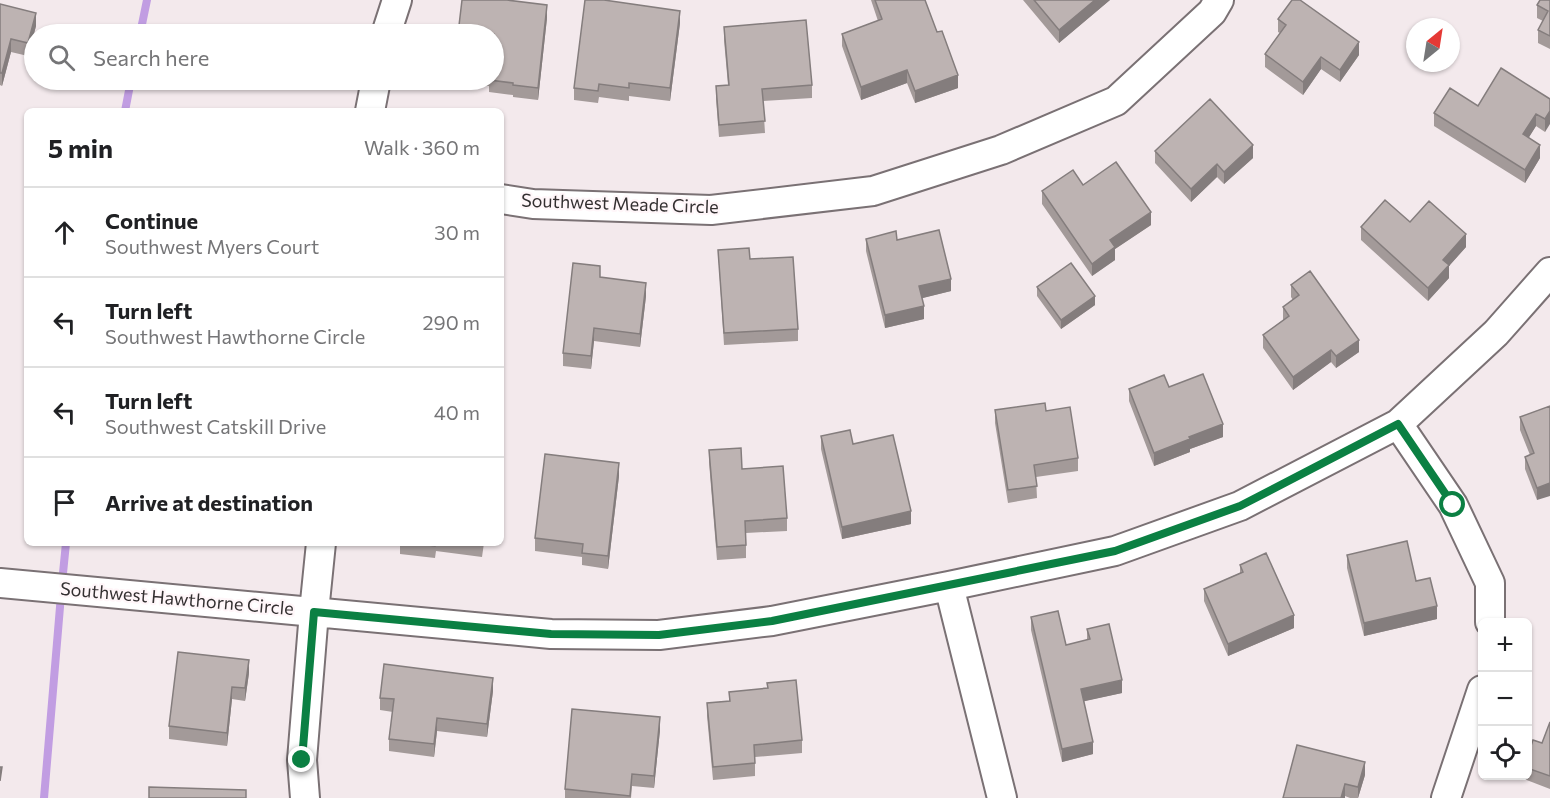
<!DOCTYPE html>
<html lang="en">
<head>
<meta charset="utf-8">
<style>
	body { margin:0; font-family:Commissioner,sans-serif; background:#f6f6f6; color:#202124 }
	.controls { position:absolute; right:18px; bottom:18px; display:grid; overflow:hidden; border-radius:9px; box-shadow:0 2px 4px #0004 }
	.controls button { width:54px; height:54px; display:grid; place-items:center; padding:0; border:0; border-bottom:2px solid #e0e0e0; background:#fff; color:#202124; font:30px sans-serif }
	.compass { position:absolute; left:1406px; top:18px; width:54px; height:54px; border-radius:50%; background:#fff; box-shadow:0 2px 4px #0004; rotate:30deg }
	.stop { position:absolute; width:18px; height:18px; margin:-14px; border:4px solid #0b8043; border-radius:50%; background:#fff }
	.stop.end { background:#0b8043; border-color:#fff; box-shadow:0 2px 6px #0008 }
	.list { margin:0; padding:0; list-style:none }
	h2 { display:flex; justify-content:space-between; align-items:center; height:78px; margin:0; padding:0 24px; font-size:26px }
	h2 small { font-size:20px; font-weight:400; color:#757577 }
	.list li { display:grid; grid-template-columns:39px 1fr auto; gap:18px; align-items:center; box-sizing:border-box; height:90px; padding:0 24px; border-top:2px solid #e0e0e0 }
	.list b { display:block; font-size:22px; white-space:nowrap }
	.list p { margin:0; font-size:20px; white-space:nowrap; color:#757577 }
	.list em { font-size:20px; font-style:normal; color:#757577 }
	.icon { flex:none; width:33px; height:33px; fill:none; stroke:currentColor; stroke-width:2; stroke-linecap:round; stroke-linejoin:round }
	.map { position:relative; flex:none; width:1550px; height:798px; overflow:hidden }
	.search { position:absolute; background:#fff; box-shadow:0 2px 4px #0004; left:24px; top:24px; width:480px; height:66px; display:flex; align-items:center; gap:15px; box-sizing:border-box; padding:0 21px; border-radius:33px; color:#757577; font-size:22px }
	.panel { position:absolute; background:#fff; box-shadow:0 2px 4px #0004; left:24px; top:108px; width:480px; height:438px; border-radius:9px }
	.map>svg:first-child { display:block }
</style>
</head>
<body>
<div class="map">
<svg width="1550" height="798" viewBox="0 0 1550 798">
	<rect width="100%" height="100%" fill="#f3e9ec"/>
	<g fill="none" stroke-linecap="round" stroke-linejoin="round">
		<path stroke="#c19de2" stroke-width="8" d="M140 34 147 0
			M125 111 131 80
			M62 583 66 543
			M44 798 61 595"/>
		<defs>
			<path id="minor" d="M386 34 397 0
				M370 111 376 80
				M501 199 533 204 711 210 873 191 1001 150 1116 101 1212 12 1219 0
				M1398 424 1453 505 1490 583V622
				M0 583 551 634 659 635 772 621 949 586 1115 551 1240 506 1398 424 1496 333 1550 272
				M949 586 1002 798
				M305 798 302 760 314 612 321 543
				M1446 798 1482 690"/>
		</defs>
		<use href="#minor" stroke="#7a7174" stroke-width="32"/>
		<use href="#minor" stroke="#fff" stroke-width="28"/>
	</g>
	<path fill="#a39a99" d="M871 0H925L958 88 915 103 907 83 861 100 842 46V34L878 21Z
		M1023 0H1110L1059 43Z
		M1550 0V49L1538 43V30L1543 21 1537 18V5Z
		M0 4 36 26 28 56 11 52 2 86 0 85Z
		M547 18 538 100 513 97V95L489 92V86L454 82V80H494Z
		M1278 19 1359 55 1340 82 1321 69 1303 95 1265 67V54L1280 33 1278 32Z
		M680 23 670 101 629 96V101L599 97 598 103 574 100V88Z
		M724 27 812 85V98L763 101 765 133 719 137 716 99V86L728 85 724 40Z
		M1550 99 1545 132 1536 126 1528 138 1540 158 1525 183 1434 126V113L1478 106Z
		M1155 151 1253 158 1224 184 1217 177 1191 202 1155 163Z
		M1083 185 1151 225 1115 249V260L1092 276 1042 204V191Z
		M1410 222 1466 247 1449 266V278L1428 301 1361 240V227Z
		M866 239 897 240 951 291 922 298 924 319 885 328 866 251Z
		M718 250 750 259 798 329V341L724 345Z
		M600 277 646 296 640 347 594 341 591 369 563 366V353Z
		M1291 285 1359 352 1336 368 1331 362 1293 390 1263 348V335L1283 320V307L1293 300 1291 297Z
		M1037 287 1095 305 1061 329 1037 296Z
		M1169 387 1223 437 1190 449V452L1154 466 1129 401V389Z
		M1550 406 1537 500 1525 469V457L1530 455 1520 430V417Z
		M995 410 1046 411 1078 458V471L1036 477 1037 498 1008 503 995 423Z
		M821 436 853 444 911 524 842 539 821 449Z
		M709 450 742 469 787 518V531L746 533V558L717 560 709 462Z
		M619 476 608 569 582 565V557L535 551V538Z
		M400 543H484L482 557 436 551 435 558 400 554Z
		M1347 555 1416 581 1437 619 1364 636 1347 568Z
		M1240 565 1294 628 1228 656 1204 601V589L1240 573Z
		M1031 617 1066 645 1087 640V629L1122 693 1084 701 1093 754 1062 762 1031 630Z
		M249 673 245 701 232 699 227 746 169 739V726Z
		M767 683 802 740V753L755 757V776L713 780 707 716V703L729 701V692L767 689Z
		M493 691 487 737 437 731 434 757 389 751V739L393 712 380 710V698Z
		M1550 722V789L1524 779V776H1527V757L1542 743Z
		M660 730 654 788 632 786 631 798H565V789Z
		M1365 775 1358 798H1350L1345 796V798H1283Z"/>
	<path fill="#847d7d" d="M1095 0H1110L1059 43V30Z
		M547 5V18L538 100V88Z
		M680 11V23L670 101V88Z
		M36 13V26L28 56V43Z
		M11 39V52L2 86V73Z
		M1359 42V55L1340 82V70Z
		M1321 57V69L1303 95V82Z
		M907 70V83L861 100V87Z
		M958 75V88L915 103V91Z
		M1550 111V124L1545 132V119Z
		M1536 114V126L1523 147V134Z
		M1253 145V158L1224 184V172Z
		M1540 145V158L1525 183V170Z
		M1217 164V177L1191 202V189Z
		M1151 212V225L1115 249V260L1092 276V264L1110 240Z
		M1466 234V247L1449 266V278L1428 301V288L1443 260Z
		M503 268V280L501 293V280Z
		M951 279V291L919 299V286Z
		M646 283V296L640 347V334Z
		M1095 296V305L1061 329V320Z
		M924 306V319L885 328V315Z
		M594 328V341L591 369V356Z
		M1359 340V352L1336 368V356Z
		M1331 350V362L1293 390V377Z
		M1223 424V437L1190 449V452L1154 466V453L1189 437Z
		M619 463V476L608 569V556Z
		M1550 483V496L1537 500V488Z
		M911 511V524L842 539V527Z
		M1437 606V619L1364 636V623Z
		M1294 615V628L1228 656V644Z
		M249 660V673L245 701V688Z
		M493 678V691L487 737V724Z
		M1122 680V693L1081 702V689Z
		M232 687V699L227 746V733Z
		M660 717V730L654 788V776Z
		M437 718V731L434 757V744Z
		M1093 742V754L1062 762V749Z
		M1365 762V775L1358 798V787Z
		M1345 784V798H1341Z"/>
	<path fill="#bdb3b2" stroke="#847d7d" stroke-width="1.5" d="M462 0H507L547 5 538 88 513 85V83L489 80H494V34H458Z
		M585 0H604L680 11 670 88 629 83V88L599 84 598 91 574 88Z
		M875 0H925L937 32 942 31 958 75 915 91 907 70 861 87 842 34 882 19Z
		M1034 0H1095L1059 30Z
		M1292 0H1300L1359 42 1340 70 1321 57 1303 82 1265 54 1286 25 1278 19Z
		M1540 0H1550V36L1538 30 1548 11 1537 5Z
		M0 4 36 13 28 43 11 39 2 73H0Z
		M806 20 812 85 762 89 765 121 719 125 716 86 729 85 724 27Z
		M1501 68 1550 99V111L1545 119 1536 114 1523 134 1540 145 1525 170 1434 113 1450 88 1478 106Z
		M1210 99 1253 145 1224 172 1217 164 1191 189 1155 151Z
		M1116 162 1151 212 1110 240 1115 247 1092 264 1042 191 1073 170 1083 185Z
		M1385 200 1410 222 1429 201 1466 234 1443 260 1449 265 1428 288 1361 227Z
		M939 230 951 279 919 286 924 306 885 315 866 239 896 231 897 240Z
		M749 248 750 259 793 257 798 329 724 333 718 250Z
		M573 263 600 266V277L646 283 640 334 594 328 591 356 563 353Z
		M1071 263 1095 296 1061 320 1037 287Z
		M501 267 503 268 501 280Z
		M1310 271 1359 340 1336 356 1331 350 1293 377 1263 335 1289 316 1283 307 1299 295 1291 285Z
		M1203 374 1223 424 1189 437 1190 439 1154 453 1129 389 1164 375 1169 387Z
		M1045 403 1046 411 1070 407 1078 458 1034 465 1037 486 1008 490 995 410Z
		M1550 406V483L1537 488 1525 457 1534 453 1520 417Z
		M850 430 853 444 893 435 911 511 842 527 821 436Z
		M741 448 742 469 783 466 787 518 745 521 746 545 717 547 709 450Z
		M545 454 619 463 608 556 582 553 583 544 535 538Z
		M1407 541 1416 581 1430 578 1437 606 1364 623 1347 555Z
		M412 543H436L435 546Z
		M1266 553 1294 615 1228 644 1204 589 1243 572 1240 565Z
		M1058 611 1066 645 1090 639 1087 629 1109 624 1122 680 1081 689 1093 742 1062 749 1031 617Z
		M178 652 249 660 245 688 232 687 227 733 169 726Z
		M384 664 493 678 487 724 437 718 434 744 389 739 394 699 380 698Z
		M796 680 802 740 754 745 755 763 713 767 707 703 730 701 729 692 768 688 767 683Z
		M572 709 660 717 654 776 632 774 630 796 565 789Z
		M1550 722V776L1527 768V757L1533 740 1542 743Z
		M1297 745 1365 762 1358 787 1345 784 1341 798H1283Z
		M0 767H2L0 781Z
		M149 787 246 790V798H149Z"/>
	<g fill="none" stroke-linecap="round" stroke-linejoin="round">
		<path stroke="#0b8043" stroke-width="8" d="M302 760 314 612 551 634 659 635 772 621 1115 551 1240 506 1398 424 1453 505"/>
	</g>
	<g text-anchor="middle" stroke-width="4.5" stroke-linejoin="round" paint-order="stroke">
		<g font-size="18" fill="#332f30" stroke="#fff6f9">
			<text transform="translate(620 204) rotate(2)" y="6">Southwest Meade Circle</text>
			<text transform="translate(177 599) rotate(5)" y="6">Southwest Hawthorne Circle</text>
		</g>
	</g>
</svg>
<div class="controls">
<button>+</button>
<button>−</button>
<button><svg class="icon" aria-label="locate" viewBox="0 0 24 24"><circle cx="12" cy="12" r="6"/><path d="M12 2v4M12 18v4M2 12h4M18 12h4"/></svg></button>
</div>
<svg class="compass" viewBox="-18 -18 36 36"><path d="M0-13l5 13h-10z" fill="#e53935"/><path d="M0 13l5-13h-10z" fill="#757577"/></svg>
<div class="stop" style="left:1453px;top:505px"></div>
<div class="stop end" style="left:302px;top:760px"></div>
<div class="search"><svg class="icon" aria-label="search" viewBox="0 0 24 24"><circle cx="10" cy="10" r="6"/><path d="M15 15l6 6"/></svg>Search here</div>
<section class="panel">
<h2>5 min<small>Walk · 360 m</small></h2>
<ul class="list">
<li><svg class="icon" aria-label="ahead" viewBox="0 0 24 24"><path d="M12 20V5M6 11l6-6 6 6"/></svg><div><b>Continue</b><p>Southwest Myers Court</p></div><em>30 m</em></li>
<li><svg class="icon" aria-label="left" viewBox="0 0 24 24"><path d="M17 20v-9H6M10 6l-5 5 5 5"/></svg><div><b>Turn left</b><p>Southwest Hawthorne Circle</p></div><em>290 m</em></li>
<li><svg class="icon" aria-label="left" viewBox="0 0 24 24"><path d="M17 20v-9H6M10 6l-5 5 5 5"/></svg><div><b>Turn left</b><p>Southwest Catskill Drive</p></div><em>40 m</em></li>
<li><svg class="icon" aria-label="arrive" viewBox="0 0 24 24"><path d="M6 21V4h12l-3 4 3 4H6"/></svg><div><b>Arrive at destination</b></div></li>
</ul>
</section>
</div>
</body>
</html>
